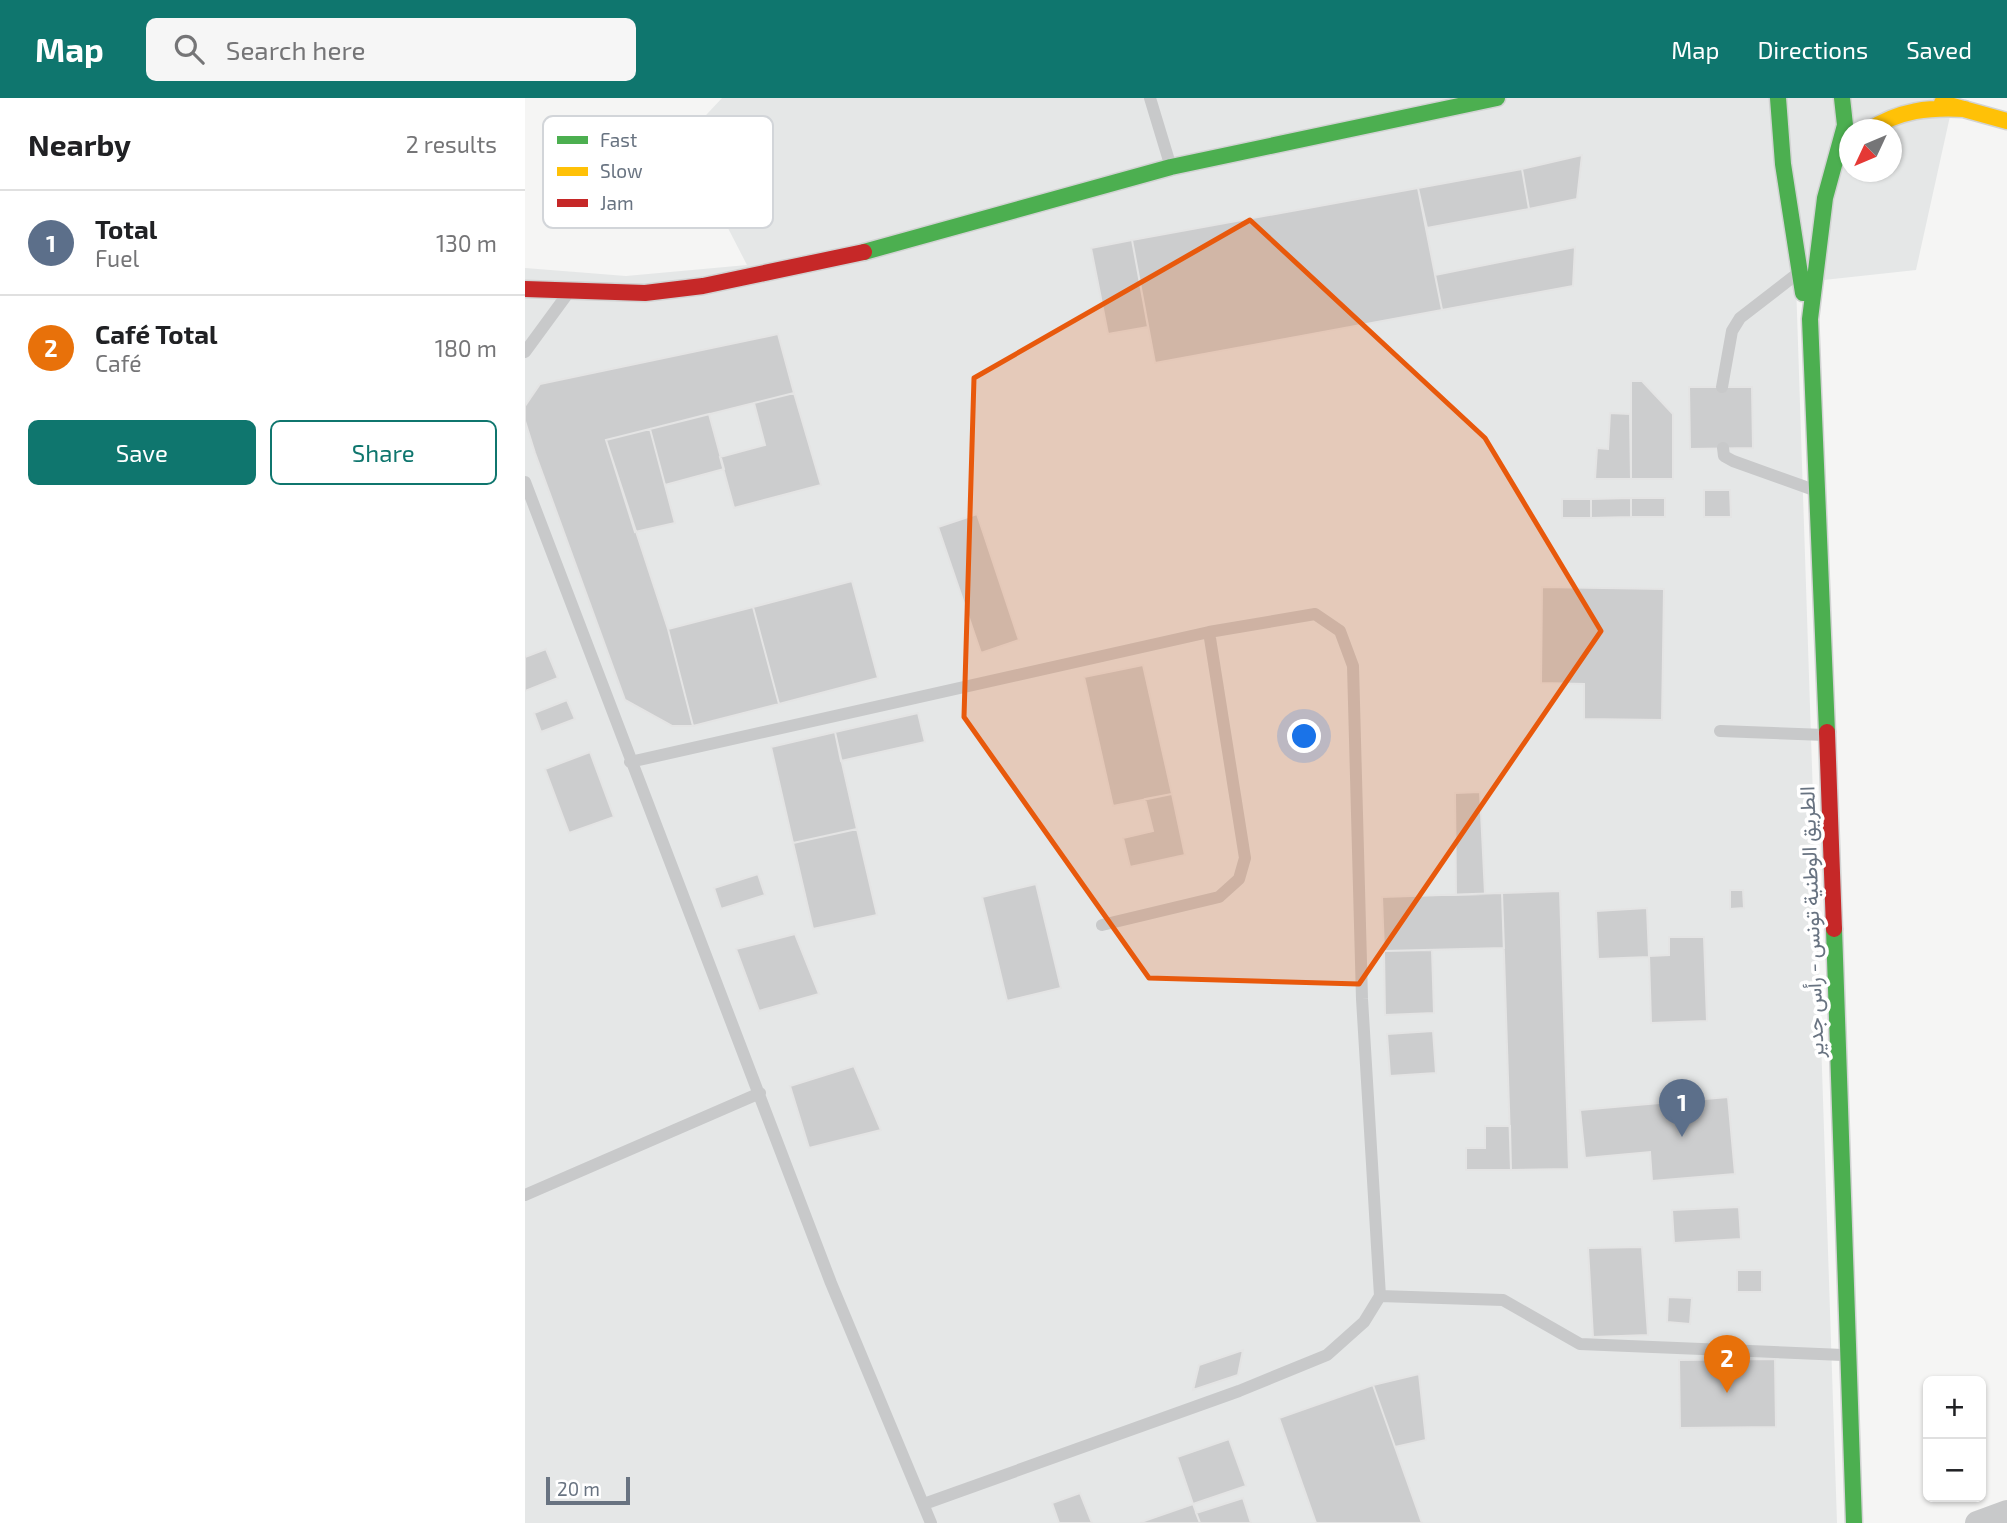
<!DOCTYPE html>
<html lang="en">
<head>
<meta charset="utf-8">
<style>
	body { margin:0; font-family:"Exo 2",Vazirmatn,sans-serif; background:#f6f6f6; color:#202124 }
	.controls { position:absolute; right:21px; bottom:21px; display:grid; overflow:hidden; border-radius:10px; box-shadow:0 2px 5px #0004 }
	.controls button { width:63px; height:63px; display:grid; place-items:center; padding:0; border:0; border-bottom:2px solid #e0e0e0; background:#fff; color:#202124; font:35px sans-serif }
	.compass { position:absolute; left:1314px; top:21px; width:63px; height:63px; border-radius:50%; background:#fff; box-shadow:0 2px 5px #0004; rotate:226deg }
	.scale { position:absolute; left:21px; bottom:18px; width:84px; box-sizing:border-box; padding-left:7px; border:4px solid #687381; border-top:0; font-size:19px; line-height:24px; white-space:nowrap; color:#687381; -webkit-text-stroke:5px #fff; paint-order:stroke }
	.you { position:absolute; left:780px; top:639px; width:24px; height:24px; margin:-18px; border:5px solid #fff; border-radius:50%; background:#1a73e8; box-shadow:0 0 0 10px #1a73e833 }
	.badge { display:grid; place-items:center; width:46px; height:46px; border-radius:50%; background:#0f766e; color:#fff; font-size:23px; font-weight:700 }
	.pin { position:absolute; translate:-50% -58px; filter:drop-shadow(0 2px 4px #0008) }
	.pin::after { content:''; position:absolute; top:37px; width:24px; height:21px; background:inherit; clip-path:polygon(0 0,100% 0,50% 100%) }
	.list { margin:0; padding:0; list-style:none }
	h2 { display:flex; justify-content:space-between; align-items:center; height:91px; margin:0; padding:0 28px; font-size:30px }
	h2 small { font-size:23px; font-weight:400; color:#757577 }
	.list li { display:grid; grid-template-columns:46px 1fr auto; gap:21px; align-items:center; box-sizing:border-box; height:105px; padding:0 28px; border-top:2px solid #e0e0e0 }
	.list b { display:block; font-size:26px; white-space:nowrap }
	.list p { margin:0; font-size:23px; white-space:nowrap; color:#757577 }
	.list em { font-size:23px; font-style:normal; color:#757577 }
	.actions { display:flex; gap:14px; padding:21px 28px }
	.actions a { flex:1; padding:16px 0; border:2px solid #0f766e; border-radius:10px; text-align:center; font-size:24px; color:#0f766e }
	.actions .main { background:#0f766e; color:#fff }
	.icon { flex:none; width:38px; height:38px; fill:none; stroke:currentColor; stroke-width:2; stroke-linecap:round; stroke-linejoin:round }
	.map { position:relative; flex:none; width:1482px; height:1425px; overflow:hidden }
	header { display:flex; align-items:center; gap:42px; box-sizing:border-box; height:98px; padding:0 35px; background:#0f766e; color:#fff }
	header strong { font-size:33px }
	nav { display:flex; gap:38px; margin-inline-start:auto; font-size:24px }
	.search { width:490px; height:63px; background:#f6f6f6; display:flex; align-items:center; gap:18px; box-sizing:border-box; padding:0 24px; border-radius:10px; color:#757577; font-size:26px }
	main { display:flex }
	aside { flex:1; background:#fff }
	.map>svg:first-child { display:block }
</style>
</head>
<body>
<header>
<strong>Map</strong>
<div class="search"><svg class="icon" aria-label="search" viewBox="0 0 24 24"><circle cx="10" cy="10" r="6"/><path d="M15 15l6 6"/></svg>Search here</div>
<nav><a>Map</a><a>Directions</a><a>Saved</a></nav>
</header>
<main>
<aside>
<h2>Nearby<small>2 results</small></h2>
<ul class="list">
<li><span class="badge" style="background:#5c6f8a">1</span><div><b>Total</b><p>Fuel</p></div><em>130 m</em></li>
<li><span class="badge" style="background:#e8710a">2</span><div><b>Café Total</b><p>Café</p></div><em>180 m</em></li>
</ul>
<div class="actions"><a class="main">Save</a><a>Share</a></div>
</aside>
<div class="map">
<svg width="1482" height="1425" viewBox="0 0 1482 1425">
	<rect width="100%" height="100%" fill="#f5f5f4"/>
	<path fill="#e5e7e7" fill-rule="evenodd" d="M197 0H1429L1391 172 1271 185 1312 1425H0V170L101 178 222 167 188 101 154 46ZM1324 32H1366V74H1324Z"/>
	<path fill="#cccdce" stroke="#e4e4e4" stroke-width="2" d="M1057 57 1052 101 1004 111 997 71Z
		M997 71 1004 111 902 130 893 90Z
		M893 90 917 212 630 265 607 142Z
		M607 142 623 229 583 236 566 150Z
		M1050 149 1048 188 917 212 910 177Z
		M253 236 269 295 81 342 143 531 168 628H147L100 602 10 355 0 323V308L15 286Z
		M1106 283H1117L1148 316V381H1106Z
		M1164 289H1227L1228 350 1165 351Z
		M269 295 296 387 209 410 195 359 240 347 229 305Z
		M1085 315 1105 316 1106 381H1070L1072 350 1083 351Z
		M184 316 199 371 140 387 125 331Z
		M125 331 150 425 110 434 81 342Z
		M1179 392H1205L1206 419H1179Z
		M1106 400V419L1066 420V401Z
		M1106 400H1140V419H1106Z
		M1037 401H1066V420H1037Z
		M452 416 494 542 456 555 413 429Z
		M327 483 353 580 254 606 228 509Z
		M1017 489 1139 491 1137 622 1059 621V586L1016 585Z
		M228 509 254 606 168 628 143 531Z
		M21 551 33 580 0 593V559Z
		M618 567 647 696 588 708 559 579Z
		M42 602 50 621 16 634 9 615Z
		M393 615 400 644 316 663 310 634Z
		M310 634 332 731 268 745 246 649Z
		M65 654 89 719 44 735 20 671Z
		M955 694 960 796 931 797 930 695Z
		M647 696 660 757 605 769 598 740 628 733 620 701Z
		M332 731 352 817 288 831 268 745Z
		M233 776 240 797 196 811 189 790Z
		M511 786 536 890 482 903 457 799Z
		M1205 792H1218L1219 810 1205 811Z
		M1035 793 1044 1071 986 1072 977 795Z
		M977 795 979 850 859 853 857 799Z
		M1122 810 1124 859 1073 861 1071 813Z
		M270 836 294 896 234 913 211 851Z
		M1144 839H1179L1182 923 1126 925 1124 858 1144 857Z
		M907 852 909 915 860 917 859 853Z
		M908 933 911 975 865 978 862 936Z
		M329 968 356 1032 284 1050 265 988Z
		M1203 999 1210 1076 1127 1083 1125 1054 1060 1060 1055 1012Z
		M960 1028H985L986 1072H941V1050H960Z
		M1214 1109 1216 1141 1149 1145 1147 1112Z
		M1117 1149 1123 1237 1068 1239 1063 1150Z
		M1212 1172H1237V1194H1212Z
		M1143 1199 1167 1200 1165 1226 1142 1224Z
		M718 1252 713 1277 668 1292 674 1267Z
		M1250 1261 1251 1329 1155 1330 1154 1262Z
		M894 1276 901 1342 870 1349 848 1287Z
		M848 1287 897 1425H791L754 1320Z
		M704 1341 721 1388 668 1406 652 1359Z
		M555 1395 567 1425H534L527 1405Z
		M718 1400 726 1425H675L671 1415Z
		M668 1406 675 1425H616V1424Z"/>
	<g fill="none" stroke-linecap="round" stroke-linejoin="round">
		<defs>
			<path id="fast" d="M1253 0 1258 66 1278 195
				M339 154 646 69 972 0
				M1302 634 1285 221 1300 100 1320 27 1317 0
				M1309 831 1329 1425"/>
			<path id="slow" d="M1417 5 1482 23
				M1344 32C1375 12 1404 9 1440 11"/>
			<path id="jam" d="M0 191 120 195 178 188 339 154
				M1302 634 1309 831"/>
		</defs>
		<use href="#fast" stroke="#d2d3d3" stroke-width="19"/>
		<use href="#slow" stroke="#d2d3d3" stroke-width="19"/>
		<use href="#jam" stroke="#d2d3d3" stroke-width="19"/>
		<path stroke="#c8c9ca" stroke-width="12" d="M625 0 645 66
			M0 254 41 198
			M1197 289 1207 233 1215 220 1268 179
			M1198 350 1199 358 1208 363 1289 392
			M0 384 306 1185 406 1425
			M1195 633 1300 637
			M105 664 684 534 790 516 815 533 828 568 837 901 855 1198 839 1224 802 1257 714 1293 399 1406
			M577 827 694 799 714 781 720 760 684 534
			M0 1097 235 995
			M855 1198 978 1202 1055 1246 1318 1257"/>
		<path stroke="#c8c9ca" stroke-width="24" d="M1452 1425 1482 1414"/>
		<use href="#fast" stroke="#4caf50" stroke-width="16"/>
		<use href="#slow" stroke="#ffc107" stroke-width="16"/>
		<use href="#jam" stroke="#c62828" stroke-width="16"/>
	</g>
	<path fill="#e8590c" fill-opacity="0.2" stroke="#e8590c" stroke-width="5" stroke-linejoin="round" d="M725 122 960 340 1076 533 834 886 624 880 439 619 449 280Z"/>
	<g text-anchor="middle" stroke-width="7" stroke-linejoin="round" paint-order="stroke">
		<g font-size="21" fill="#687381" stroke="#fff">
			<text transform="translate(1287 824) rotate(-92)" y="7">الطريق الوطنية تونس - رأس جدير</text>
		</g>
	</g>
	<rect x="18" y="18" width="230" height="112" rx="10" fill="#fff" stroke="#d2d5d9" stroke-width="2"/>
	<rect x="32" y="38" width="31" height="8" fill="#4caf50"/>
	<rect x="32" y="69" width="31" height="9" fill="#ffc107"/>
	<rect x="32" y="101" width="31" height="8" fill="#c62828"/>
	<g font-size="19" fill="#687381">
		<text x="75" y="49">Fast</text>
		<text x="75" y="80">Slow</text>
		<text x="75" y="112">Jam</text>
	</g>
</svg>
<div class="controls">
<button>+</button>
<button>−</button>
</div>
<svg class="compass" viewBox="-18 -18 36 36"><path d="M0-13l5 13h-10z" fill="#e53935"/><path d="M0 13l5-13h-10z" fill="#757577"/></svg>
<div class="scale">20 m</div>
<div class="you"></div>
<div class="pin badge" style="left:1157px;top:1039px;background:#5c6f8a">1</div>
<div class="pin badge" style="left:1202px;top:1295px;background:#e8710a">2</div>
</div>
</main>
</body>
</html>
